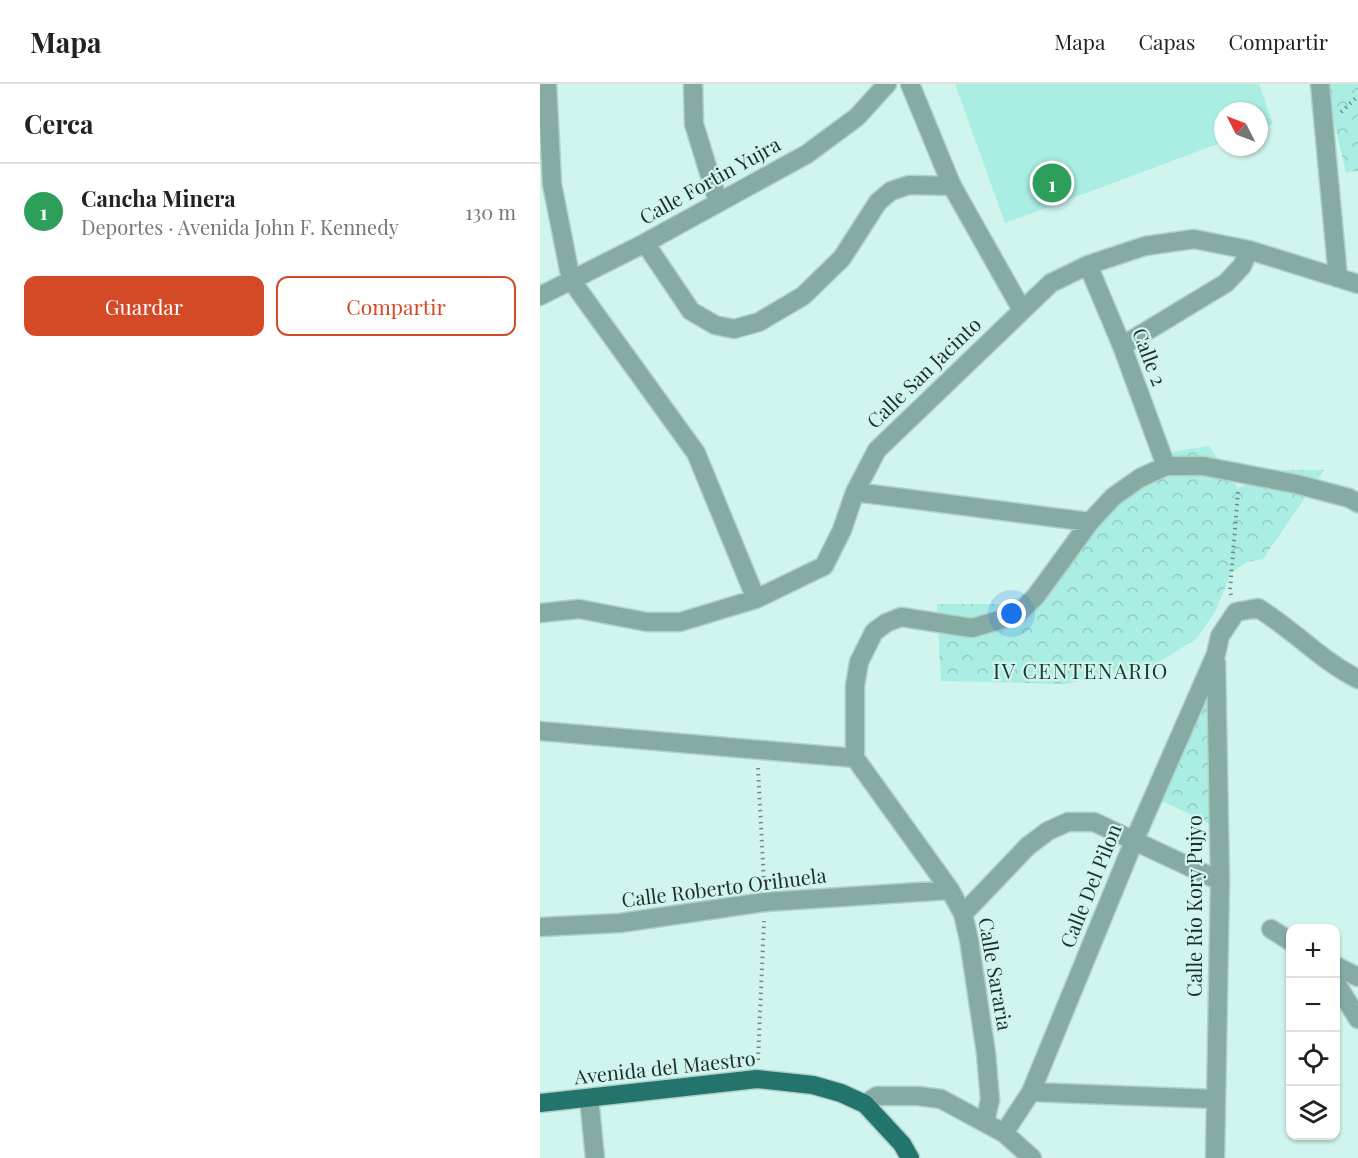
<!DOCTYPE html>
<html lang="es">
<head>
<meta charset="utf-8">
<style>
	body { margin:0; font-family:"Playfair Display",serif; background:#f2f2f2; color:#222 }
	.controls { position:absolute; right:18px; bottom:18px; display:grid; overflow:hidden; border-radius:12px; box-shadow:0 2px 4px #0004 }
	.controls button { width:54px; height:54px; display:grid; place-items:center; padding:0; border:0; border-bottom:2px solid #e0e0e0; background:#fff; color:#222; font:30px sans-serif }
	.compass { position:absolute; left:674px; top:18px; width:54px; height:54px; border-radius:50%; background:#fff; box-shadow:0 2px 4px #0004; rotate:312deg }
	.you { position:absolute; left:472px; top:530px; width:21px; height:21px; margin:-15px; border:4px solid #fff; border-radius:50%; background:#1a73e8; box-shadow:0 0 0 9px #1a73e833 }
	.badge { display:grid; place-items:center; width:39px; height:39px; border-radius:50%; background:#d44a27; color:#fff; font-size:20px; font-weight:700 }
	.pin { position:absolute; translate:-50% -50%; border:3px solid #fff; box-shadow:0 2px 6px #0006 }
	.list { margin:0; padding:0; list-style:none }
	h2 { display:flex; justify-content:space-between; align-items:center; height:78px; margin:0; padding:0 24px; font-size:26px }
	h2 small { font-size:20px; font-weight:400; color:#767676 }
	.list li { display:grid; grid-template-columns:39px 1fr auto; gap:18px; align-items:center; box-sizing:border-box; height:96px; padding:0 24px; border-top:2px solid #e0e0e0 }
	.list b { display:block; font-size:22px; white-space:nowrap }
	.list p { margin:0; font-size:20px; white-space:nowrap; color:#767676 }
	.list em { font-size:20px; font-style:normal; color:#767676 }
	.actions { display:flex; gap:12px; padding:18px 24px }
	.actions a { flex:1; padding:14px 0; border:2px solid #d44a27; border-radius:12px; text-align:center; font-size:21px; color:#d44a27 }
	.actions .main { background:#d44a27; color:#fff }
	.icon { flex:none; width:33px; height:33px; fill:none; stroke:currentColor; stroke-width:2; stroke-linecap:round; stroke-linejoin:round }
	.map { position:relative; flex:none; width:818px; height:1074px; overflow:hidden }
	header { display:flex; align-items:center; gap:36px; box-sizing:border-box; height:84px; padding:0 30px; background:#fff; border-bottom:2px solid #e0e0e0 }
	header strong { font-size:28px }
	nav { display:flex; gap:33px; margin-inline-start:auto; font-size:21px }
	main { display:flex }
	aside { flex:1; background:#fff }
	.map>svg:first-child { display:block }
</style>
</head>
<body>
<header>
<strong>Mapa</strong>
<nav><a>Mapa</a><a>Capas</a><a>Compartir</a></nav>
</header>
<main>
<aside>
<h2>Cerca<small></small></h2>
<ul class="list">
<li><span class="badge" style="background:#2e9e5b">1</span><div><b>Cancha Minera</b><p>Deportes · Avenida John F. Kennedy</p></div><em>130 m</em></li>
</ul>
<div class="actions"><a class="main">Guardar</a><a>Compartir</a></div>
</aside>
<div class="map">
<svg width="818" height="1074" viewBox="0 0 818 1074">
	<defs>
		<pattern id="park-crowns" width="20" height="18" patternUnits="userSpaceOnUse" patternTransform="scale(1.5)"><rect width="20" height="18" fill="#a9ede3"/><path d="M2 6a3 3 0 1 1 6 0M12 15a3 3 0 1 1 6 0" fill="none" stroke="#91cbc3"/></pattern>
	</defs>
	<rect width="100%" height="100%" fill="#d0f4ee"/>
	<path fill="url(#park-crowns)" d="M785 0H818V87L806 88Z
		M669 362 698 404 745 386H784L723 475 707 478 691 489 675 528 656 555 614 581 526 600 401 597 397 520H460L490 509 584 395 609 379 637 367Z
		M667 606 679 736 670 740 622 717 621 708Z"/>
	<path fill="#a9ede3" d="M415 0H719L733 40 719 45V27H683V58L465 139Z"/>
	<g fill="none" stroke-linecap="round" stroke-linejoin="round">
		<defs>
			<path id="minor" d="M7 0 12 100 31 196 156 369 216 515
				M153 0 154 40 178 118
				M370 0 412 102 482 226
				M780 0 798 194
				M105 159 151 227 175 241 194 245 219 238 263 212 302 174 338 118 351 107 369 101 412 102
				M548 181 582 262 626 382
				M0 212 105 159 267 70 317 33 347 0
				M582 262 686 199 702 182 709 166
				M315 408 550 438
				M0 529 39 525 107 538H140L216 515 284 482 302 446 315 408 337 366 511 199 548 181 605 162 654 155 709 166 818 200
				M0 647 315 674
				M315 674V602L319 578 334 548 346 539 361 533 432 544 477 531 496 512 550 438 573 413 600 394 626 382H663L756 400 809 414 818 419
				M315 674 410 806 423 830 429 856 446 969 450 1016 445 1038
				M423 830 488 762 508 747 528 738H554L680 797
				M0 843 80 839 225 818 410 806
				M731 845 750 857
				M796 882 818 893
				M796 899 818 935
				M491 1008 675 1015
				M49 1014 55 1074
				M325 1020 337 1012H378L401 1015 464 1049 492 1074
				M464 1049 491 1008 594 757 676 570 680 552 696 528 718 524C754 546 780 576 818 595
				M675 1074 680 797 676 578"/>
			<path id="major" d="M0 1019 217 995 273 1001 301 1009 325 1020 362 1060 370 1074"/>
		</defs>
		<use href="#minor" stroke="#b0d0cb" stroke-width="21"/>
		<use href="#major" stroke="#b0d0cb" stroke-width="21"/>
		<path stroke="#738b87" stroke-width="4" stroke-dasharray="1.5 4.5" stroke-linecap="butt" d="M801 28 818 12
			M691 511 690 506 698 408
			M218 684 224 799
			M218 976 224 837"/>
		<use href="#minor" stroke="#86aba5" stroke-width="18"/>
		<use href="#major" stroke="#22746c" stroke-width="18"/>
	</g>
	<g text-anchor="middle" stroke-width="4.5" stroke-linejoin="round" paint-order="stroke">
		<g font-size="20" fill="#1f2c2a" stroke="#d0f4ee">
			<text transform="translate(170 97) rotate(-29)" y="7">Calle Fortin Yujra</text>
			<text transform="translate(609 273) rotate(69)" y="7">Calle 2</text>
			<text transform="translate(384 289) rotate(-44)" y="7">Calle San Jacinto</text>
			<text transform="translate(551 802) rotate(-68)" y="7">Calle Del Pilon</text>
			<text transform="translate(184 804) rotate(-7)" y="7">Calle Roberto Orihuela</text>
			<text transform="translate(655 822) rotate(-90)" y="7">Calle Río Kory Pujyo</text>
			<text transform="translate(455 890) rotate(80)" y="7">Calle Sararia</text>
			<text transform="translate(125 984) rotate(-6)" y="7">Avenida del Maestro</text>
		</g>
		<g font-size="21" letter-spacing="1.5" fill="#193834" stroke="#d0f4ee">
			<text x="541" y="595">IV CENTENARIO</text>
		</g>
	</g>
</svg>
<div class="controls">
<button>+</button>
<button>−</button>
<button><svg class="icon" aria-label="locate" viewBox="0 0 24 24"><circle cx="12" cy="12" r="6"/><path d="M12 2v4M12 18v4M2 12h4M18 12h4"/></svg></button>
<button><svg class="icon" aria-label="layers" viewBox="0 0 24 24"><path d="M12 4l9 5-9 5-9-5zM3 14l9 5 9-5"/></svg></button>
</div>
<svg class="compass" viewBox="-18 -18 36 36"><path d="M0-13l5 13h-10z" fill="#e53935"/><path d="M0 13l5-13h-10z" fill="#767676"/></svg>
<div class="you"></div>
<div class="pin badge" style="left:512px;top:99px;background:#2e9e5b">1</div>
</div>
</main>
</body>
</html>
